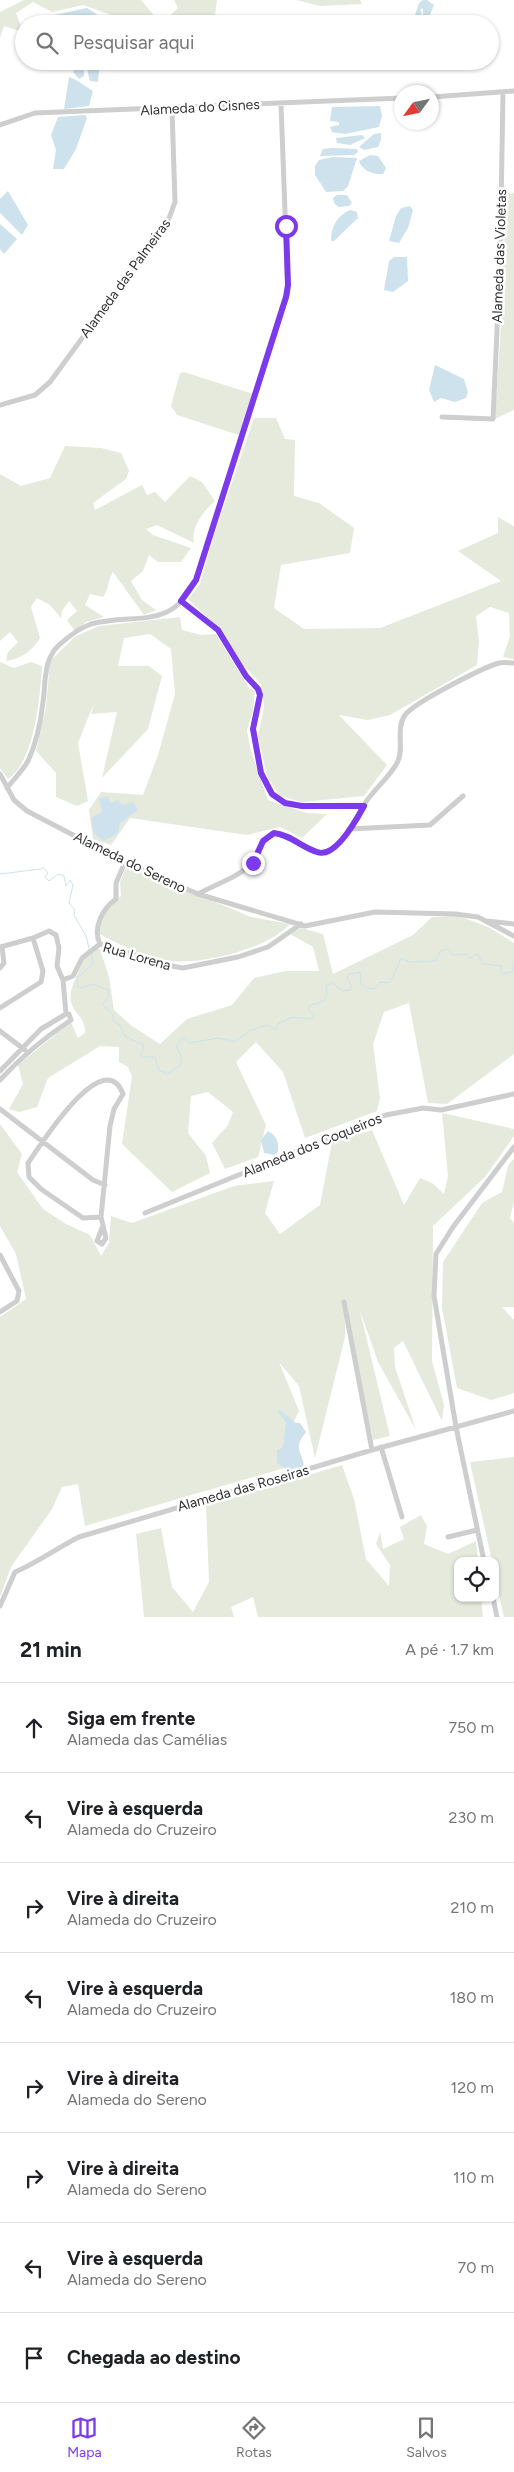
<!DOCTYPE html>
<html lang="pt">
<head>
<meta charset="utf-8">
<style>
	body { margin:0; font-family:Figtree,sans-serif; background:#f2f2f2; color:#202124 }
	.controls { position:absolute; right:15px; bottom:15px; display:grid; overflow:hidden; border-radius:10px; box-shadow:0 1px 4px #0004 }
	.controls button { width:45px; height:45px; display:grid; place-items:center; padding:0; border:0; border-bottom:1px solid #e0e0e0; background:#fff; color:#202124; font:25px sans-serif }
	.compass { position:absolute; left:394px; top:85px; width:45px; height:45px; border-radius:50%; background:#fff; box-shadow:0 1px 4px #0004; rotate:237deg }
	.stop { position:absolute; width:15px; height:15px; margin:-11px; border:4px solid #7c3aed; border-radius:50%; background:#fff }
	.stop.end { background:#7c3aed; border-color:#fff; box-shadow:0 1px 5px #0008 }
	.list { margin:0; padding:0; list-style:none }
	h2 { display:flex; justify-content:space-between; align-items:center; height:65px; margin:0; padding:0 20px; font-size:21px }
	h2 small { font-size:16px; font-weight:400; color:#757577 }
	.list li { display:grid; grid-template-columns:32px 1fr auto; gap:15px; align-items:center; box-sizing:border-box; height:90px; padding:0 20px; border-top:1px solid #e0e0e0 }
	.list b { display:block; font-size:19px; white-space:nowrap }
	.list p { margin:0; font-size:16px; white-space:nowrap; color:#757577 }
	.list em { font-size:16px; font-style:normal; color:#757577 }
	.icon { flex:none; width:28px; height:28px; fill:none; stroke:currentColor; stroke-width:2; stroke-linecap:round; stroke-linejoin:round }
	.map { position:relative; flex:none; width:514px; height:1617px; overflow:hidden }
	.search { position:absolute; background:#fff; box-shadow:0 1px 4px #0004; left:15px; right:15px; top:15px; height:55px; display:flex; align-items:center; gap:12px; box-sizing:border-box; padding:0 18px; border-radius:28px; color:#757577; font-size:19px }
	.sheet { height:785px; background:#fff }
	nav { display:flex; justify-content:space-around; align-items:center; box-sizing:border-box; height:70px; border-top:1px solid #e0e0e0; background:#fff; font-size:14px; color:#757577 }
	nav a { display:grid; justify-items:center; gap:2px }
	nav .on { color:#7c3aed }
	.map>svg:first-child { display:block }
</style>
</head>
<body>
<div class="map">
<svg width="514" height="1617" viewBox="0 0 514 1617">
	<rect width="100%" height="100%" fill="#fff"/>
	<path fill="#e5eadd" d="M24 0H141L161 24 178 8 174 0H217L214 23 212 24H118L117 17 83 5 52 12 33 2 16 13 23 32 4 26 0 38V12Z
		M296 0H360L362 4 320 6Z
		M514 193V410L495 419 501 324 505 194Z
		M184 372 253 394 239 435 177 415 171 406 180 373Z
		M254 418H276L285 439 295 440 294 496 319 503 354 528 350 553 281 565 274 608 304 629 380 628 501 581 458 551 498 533V517L514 526V659L503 657 510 636 509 613 490 607 476 616 479 642 477 665 390 715 368 720 339 715 387 765 364 796 302 802 280 796 267 776 258 736 264 707 261 684 242 664 223 632 188 599 200 584 213 538Z
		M65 446 101 448 121 453 129 471 126 479 93 503 95 510 142 485 147 495 155 492 165 502 190 476 202 482 215 501C203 512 191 526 194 543L157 525 146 529 153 535 191 548 181 562H158L149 555 143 571 131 581 142 600 156 610 144 615 113 572C108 580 109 589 103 597L90 594 85 605 104 617 86 622 75 631 67 620 77 611 69 601 62 611 61 618 50 605 37 598 31 607 40 638C32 651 21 659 6 661L8 652 18 642 10 632 0 641V474L21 486 50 478Z
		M180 617 182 630 201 635 216 634 249 688 255 691 253 711 247 730 250 748 268 800 307 813 327 814 302 838 280 827 247 835 130 818 111 845 93 839 89 810 101 792 143 795 158 755 175 694 171 649 150 634 124 638 118 666H149L162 676 148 729 102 778 117 712 91 714 94 703 78 743 88 801 77 806 56 797V773L36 751 46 707 50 661 76 636 99 626Z
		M0 662 14 668 31 662 42 666C40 697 35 761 8 779L0 768Z
		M127 865 251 917 290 924C267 949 203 965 169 961 150 959 115 943 98 933L105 912 121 896 120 882Z
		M459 916 488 927 514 943V1054L447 1104 428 1103 409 1003 384 1012 373 1044 380 1098 377 1111 305 1138 283 1072 256 1042 236 1062 266 1125 258 1157 225 1169 212 1143 228 1125 233 1112 208 1092 191 1096 188 1133 206 1156 210 1173 172 1192 122 1144 132 1076 128 1067 119 1062V1047L100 1046 48 1078 37 1107 19 1112 9 1109 23 1084 18 1065 71 1022 78 1038 85 1033C86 1018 74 1014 71 1002 67 990 84 962 88 949H100L109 977 114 1010 132 1026 160 1044 187 1019 232 1005 254 978 286 971H319L313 947 290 934 301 928 323 934 333 974 413 935 432 917Z
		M442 1113 514 1129V1136L485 1177 433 1226 432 1361 444 1405 442 1421 403 1341 394 1348 395 1367 416 1430 378 1362 360 1311 390 1436 373 1440 346 1313 345 1337 315 1458 299 1386 279 1362 299 1411 288 1433V1467L85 1526 78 1484 62 1487 52 1509 11 1567 0 1597V1317L26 1299 16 1254 0 1226V1124L22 1154 17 1172 43 1209 66 1224 90 1235 101 1256 109 1243 111 1216 132 1223 234 1186 274 1181 265 1213 280 1234 320 1205 332 1142 372 1130 404 1205 420 1178 432 1183 444 1194 448 1176Z
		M514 1158V1202L510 1218 514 1223V1307H502L514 1320V1393L491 1400 457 1388 442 1308 443 1262 482 1203 502 1192 508 1166Z
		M514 1457V1617H504L495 1577V1561H492L470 1462Z
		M342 1465 354 1499 366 1559 389 1586 390 1565 376 1544 380 1532 383 1549 404 1539 400 1527 421 1515 427 1526 424 1544 448 1554 476 1541 478 1561H458V1598H481L483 1617H258L253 1597 231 1607 234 1617H144L136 1534 161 1528 172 1587 193 1612 209 1582 206 1506Z"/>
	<path fill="#cde2ec" d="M423 0H427L434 5 428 20 423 19V8L420 10 422 13 420 19 414 18 419 3Z
		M87 8 101 17V24L54 22V15Z
		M88 61H100L98 82 90 81 87 69H99L97 65H84V76L79 79 73 72 78 64 87 65Z
		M69 77 76 80 93 91 89 106 64 109Z
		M380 106 382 116 379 127 345 134 332 132 330 127 339 125V122L330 121 332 107Z
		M85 115 87 118 76 149 64 169H53L56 150 51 135 58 117Z
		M381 133V140L378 147 364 150 359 147 374 134Z
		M362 135 365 138 350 145 337 143 336 138Z
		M332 148 357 149 358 152 354 155 320 156 323 149Z
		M370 155 378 156 386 168 383 174C374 175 362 171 359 161Z
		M333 157 357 158 348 186 343 191 326 192 315 175V166L319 160Z
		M8 191 28 225 22 235 0 213V199Z
		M337 195H347L352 203 349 206 338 207 334 203 333 198Z
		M410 206 413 210 408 228 399 243 389 241 396 216 401 208Z
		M350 210 357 212 358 218 334 241H331C331 226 337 216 350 210Z
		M0 224 17 239 4 254 0 249Z
		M394 257H407L408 281 393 292 384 290 389 261Z
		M435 365 464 379 468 392 466 398 455 402 441 398 434 402 429 390Z
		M108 797 111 803 118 800 122 805 133 802 138 810 120 823 118 833 103 841 94 833 91 818 102 812 99 798Z
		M268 1131C277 1136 279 1142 278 1152L274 1155 264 1153 261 1140Z
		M280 1410 296 1423H300L306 1432C291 1451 304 1451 304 1469L289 1471 277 1463V1450L283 1447 286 1422 278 1412Z"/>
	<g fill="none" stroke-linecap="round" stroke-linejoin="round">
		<path stroke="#cde2ec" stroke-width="1" d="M0 874 41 869 43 867 48 873 45 877 49 881 58 874 64 876 66 886 70 880 73 885 69 903 75 910 74 915 86 936 89 948
			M91 953 93 964 77 978 78 986 82 988 93 984 108 990 109 996 103 1005 113 1015V1021L120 1025 125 1036 143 1045 144 1049 141 1053V1057H155L159 1070 167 1074 181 1065V1055L176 1046 181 1039 184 1038 189 1043 218 1038 234 1042 250 1031 267 1025 276 1030 278 1024 292 1017 313 1019 314 1014 309 1011V1006L324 1001 327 994 326 987 331 982 343 991 350 990 352 988 347 977 349 974 360 972 361 984 367 988 374 989 380 982 389 983 392 980 401 958 409 962 435 961 441 951 447 949 453 955 466 954 470 958 478 954 483 964 502 966 500 971 503 974 513 971 512 966 514 961"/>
		<path stroke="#cecece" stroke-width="5" d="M432 97 514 91
			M0 125 35 113 402 98
			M0 405 35 395 50 382 168 221 175 202 172 109
			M442 417 493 419 500 264 503 93
			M181 601 218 630 246 676 258 689 260 695 253 729 261 773 272 794 285 803 302 806 364 805
			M0 774 14 800 27 811 125 862 198 894 305 926 375 912 455 914 478 917 514 936
			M7 788C14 779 23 770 28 761 36 744 41 720 43 702 46 681 43 660 59 645 68 637 79 628 91 624 136 612 170 632 196 580L288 292 281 104
			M349 829 430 825 463 796
			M198 894C215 884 238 878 252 863 263 853 258 840 274 833 289 835 316 856 326 853 343 848 358 812 368 799 377 787 390 776 397 763 405 750 395 729 405 715 415 702 482 668 499 663 504 662 509 663 514 663
			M487 921 514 924
			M100 944 166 965 183 968 238 957 268 947 301 924
			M100 944C92 928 103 908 116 899V883L125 862
			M0 947 33 938 49 931 56 935 59 948 57 966 63 980 66 1014
			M0 968 4 963 2 947
			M63 980 73 976 82 958 100 944
			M0 1008 41 982 43 971 33 938
			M0 1031 25 1050
			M0 1071 41 1029 66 1014H69L71 1020C44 1038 22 1056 0 1080
			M0 1109 93 1180 105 1185
			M145 1213 386 1115 423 1108 441 1110 514 1094
			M101 1217 83 1218 41 1189 29 1177 28 1163C40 1146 104 1043 123 1094L114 1109 110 1126 101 1217 106 1238 102 1244 97 1241 102 1228
			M0 1255 19 1291 17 1301 0 1312
			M344 1302 372 1450
			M381 1447 402 1517
			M448 1537 477 1530
			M484 1561 456 1427 434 1296 436 1254 453 1227 514 1147
			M493 1598 497 1617
			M0 1606 15 1572C37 1563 57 1548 79 1537L372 1450 514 1411"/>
	</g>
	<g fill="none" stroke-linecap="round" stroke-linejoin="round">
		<path stroke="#7c3aed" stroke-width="6" d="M253 863 263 841 274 833C291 835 301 847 317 852 335 859 357 819 364 806H302L285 803 272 794 261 773 253 729 260 695 258 689 246 676 218 630 181 601 196 580 286 297 288 285 286 226"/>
	</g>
	<g text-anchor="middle" stroke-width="5" stroke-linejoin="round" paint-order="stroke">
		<g font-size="14" fill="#313131" stroke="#fff">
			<text transform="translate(200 107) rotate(-3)" y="5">Alameda do Cisnes</text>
			<text transform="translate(499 256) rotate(-88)" y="5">Alameda das Violetas</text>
			<text transform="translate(125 278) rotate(-54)" y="5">Alameda das Palmeiras</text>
			<text transform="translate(130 862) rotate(26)" y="5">Alameda do Sereno</text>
			<text transform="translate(137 956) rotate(16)" y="5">Rua Lorena</text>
			<text transform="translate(312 1145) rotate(-22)" y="5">Alameda dos Coqueiros</text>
			<text transform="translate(243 1488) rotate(-16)" y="5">Alameda das Roseiras</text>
		</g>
	</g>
</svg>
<div class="controls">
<button><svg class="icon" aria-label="locate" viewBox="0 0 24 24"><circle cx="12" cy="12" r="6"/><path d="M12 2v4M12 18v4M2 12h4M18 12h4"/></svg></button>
</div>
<svg class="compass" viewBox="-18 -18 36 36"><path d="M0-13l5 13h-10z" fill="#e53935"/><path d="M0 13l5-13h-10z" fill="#757577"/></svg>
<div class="stop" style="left:286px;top:226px"></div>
<div class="stop end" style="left:253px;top:863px"></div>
<div class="search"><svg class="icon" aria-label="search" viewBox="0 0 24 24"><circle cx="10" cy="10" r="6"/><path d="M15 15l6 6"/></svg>Pesquisar aqui</div>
</div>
<section class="sheet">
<h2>21 min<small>A pé · 1.7 km</small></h2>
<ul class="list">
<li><svg class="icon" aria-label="ahead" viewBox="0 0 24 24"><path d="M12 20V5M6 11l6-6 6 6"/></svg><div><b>Siga em frente</b><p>Alameda das Camélias</p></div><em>750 m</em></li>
<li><svg class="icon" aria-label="left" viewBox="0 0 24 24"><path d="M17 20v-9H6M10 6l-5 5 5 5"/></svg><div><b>Vire à esquerda</b><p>Alameda do Cruzeiro</p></div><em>230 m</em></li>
<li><svg class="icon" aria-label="right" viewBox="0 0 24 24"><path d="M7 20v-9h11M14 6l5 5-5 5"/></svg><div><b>Vire à direita</b><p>Alameda do Cruzeiro</p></div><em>210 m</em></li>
<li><svg class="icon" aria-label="left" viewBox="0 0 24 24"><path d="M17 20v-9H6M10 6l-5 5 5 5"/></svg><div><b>Vire à esquerda</b><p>Alameda do Cruzeiro</p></div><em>180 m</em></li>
<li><svg class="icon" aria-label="right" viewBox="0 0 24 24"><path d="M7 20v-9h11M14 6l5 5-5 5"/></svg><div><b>Vire à direita</b><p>Alameda do Sereno</p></div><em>120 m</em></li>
<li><svg class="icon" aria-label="right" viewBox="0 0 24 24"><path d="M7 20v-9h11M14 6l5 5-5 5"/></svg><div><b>Vire à direita</b><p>Alameda do Sereno</p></div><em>110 m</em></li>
<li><svg class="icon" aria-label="left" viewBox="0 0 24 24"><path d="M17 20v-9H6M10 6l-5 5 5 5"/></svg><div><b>Vire à esquerda</b><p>Alameda do Sereno</p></div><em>70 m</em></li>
<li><svg class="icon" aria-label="arrive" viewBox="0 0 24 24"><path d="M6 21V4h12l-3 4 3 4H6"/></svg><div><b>Chegada ao destino</b></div></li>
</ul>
</section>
<nav>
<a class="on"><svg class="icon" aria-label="map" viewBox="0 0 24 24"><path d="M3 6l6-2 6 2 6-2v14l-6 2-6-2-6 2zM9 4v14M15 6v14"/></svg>Mapa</a>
<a><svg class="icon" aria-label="directions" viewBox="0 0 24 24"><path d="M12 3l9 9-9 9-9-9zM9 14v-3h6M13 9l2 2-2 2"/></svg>Rotas</a>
<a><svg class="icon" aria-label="saved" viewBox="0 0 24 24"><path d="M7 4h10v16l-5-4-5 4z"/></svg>Salvos</a>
</nav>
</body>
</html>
